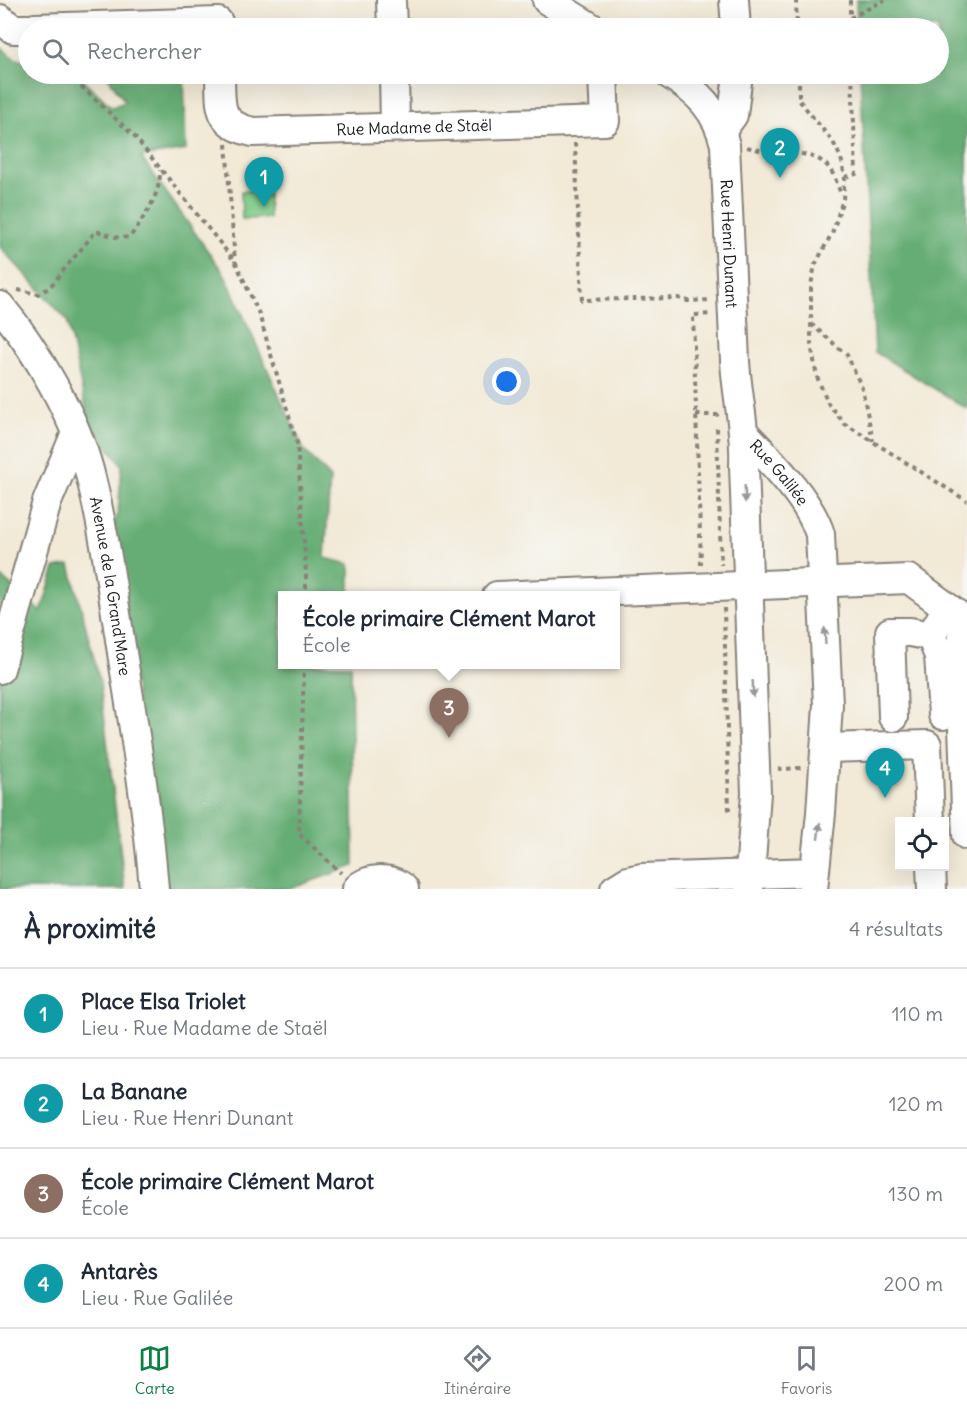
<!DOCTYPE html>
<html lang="fr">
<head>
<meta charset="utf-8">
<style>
	body { margin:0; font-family:Delius,sans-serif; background:#f6f6f7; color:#1f2937 }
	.controls { position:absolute; right:18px; bottom:18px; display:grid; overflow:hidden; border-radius:0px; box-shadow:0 6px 24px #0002 }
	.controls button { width:54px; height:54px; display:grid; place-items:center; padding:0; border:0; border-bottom:2px solid #e0e1e3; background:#fff; color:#1f2937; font:30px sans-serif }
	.you { position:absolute; left:507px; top:382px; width:21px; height:21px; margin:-15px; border:4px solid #fff; border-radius:50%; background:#1a73e8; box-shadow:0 0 0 9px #1a73e833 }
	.badge { display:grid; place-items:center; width:39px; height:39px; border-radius:50%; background:#0b8043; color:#fff; font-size:20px; font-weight:700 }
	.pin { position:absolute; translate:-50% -50px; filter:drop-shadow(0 2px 3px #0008) }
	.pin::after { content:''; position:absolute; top:32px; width:21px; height:18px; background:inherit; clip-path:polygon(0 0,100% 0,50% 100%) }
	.popup { position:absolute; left:278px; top:591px; width:342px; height:78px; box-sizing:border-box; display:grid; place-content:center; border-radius:0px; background:#fff; filter:drop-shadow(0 2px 4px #0005); font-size:20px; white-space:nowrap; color:#747a83 }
	.popup b { font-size:22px; color:#1f2937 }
	.popup::after { content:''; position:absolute; left:50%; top:100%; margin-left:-12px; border:12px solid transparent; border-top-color:#fff }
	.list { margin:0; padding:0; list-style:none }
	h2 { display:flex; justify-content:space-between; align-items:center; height:78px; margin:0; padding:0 24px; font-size:26px }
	h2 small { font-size:20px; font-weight:400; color:#747a83 }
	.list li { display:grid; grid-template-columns:39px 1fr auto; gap:18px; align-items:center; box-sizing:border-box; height:90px; padding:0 24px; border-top:2px solid #e0e1e3 }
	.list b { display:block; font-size:22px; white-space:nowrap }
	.list p { margin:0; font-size:20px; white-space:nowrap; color:#747a83 }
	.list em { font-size:20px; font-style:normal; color:#747a83 }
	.icon { flex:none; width:33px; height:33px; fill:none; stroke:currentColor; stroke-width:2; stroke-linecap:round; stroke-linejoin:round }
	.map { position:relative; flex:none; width:967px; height:889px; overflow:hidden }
	.search { position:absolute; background:#fff; box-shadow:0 6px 24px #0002; left:18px; right:18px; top:18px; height:66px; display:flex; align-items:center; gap:15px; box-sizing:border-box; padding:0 21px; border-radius:33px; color:#747a83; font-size:22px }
	.sheet { height:438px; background:#fff }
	nav { display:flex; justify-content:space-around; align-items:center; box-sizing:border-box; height:84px; border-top:2px solid #e0e1e3; background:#fff; font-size:16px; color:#747a83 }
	nav a { display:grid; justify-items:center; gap:3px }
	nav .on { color:#0b8043 }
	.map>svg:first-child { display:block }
</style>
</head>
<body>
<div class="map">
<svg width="967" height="889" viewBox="0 0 967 889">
	<rect width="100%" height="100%" fill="#f6f6f2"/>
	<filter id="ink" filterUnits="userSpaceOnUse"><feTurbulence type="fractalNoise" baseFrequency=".0167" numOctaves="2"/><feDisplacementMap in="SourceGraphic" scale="12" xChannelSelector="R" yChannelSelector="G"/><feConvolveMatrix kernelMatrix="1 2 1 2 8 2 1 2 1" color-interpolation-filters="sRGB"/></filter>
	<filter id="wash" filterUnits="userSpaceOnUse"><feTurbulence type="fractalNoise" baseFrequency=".008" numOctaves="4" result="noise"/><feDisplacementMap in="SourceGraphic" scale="24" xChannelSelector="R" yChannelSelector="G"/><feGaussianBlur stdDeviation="1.35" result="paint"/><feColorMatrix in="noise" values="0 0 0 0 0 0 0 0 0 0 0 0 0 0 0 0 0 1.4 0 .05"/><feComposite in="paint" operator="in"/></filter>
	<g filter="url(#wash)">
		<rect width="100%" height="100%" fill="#f2e9d6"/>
		<path fill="#7dc987" stroke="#4c7252" stroke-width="1.5" d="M268 190 269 218 242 219 241 191Z"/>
		<path fill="#66ad74" stroke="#416448" stroke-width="1.5" d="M856 0H967V409L875 352 860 74H938V28H857Z
			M0 47 14 58 28 63V74H77L112 107 125 102 106 74H184L186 150 141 157 225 275 304 450 330 477 325 558 350 564V595L282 596V664L351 665 354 866 290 889H164L112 529 118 512 122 465 89 423 67 320 0 247Z
			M70 565 100 682 125 889H0V576L41 612 55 568Z"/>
	</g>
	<g filter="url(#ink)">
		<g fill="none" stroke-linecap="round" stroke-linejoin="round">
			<defs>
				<g id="minor">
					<path d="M391 0 392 28"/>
					<path d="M547 0 592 28"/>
					<path d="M734 0 736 28"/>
					<path d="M0 19 13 29H28"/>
					<path d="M35 28 218 22"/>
					<path id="s1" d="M220 74C221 105 216 124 253 132L605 121 603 74"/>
					<path d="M394 74 395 127"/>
					<path id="s2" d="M669 74C698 92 717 110 725 145 728 217 731 289 735 361 737 397 746 430 744 466L756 793 749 889"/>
					<path d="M722 130 733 115 738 74"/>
					<path id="s3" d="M0 306C36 349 74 415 89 470 105 532 113 596 123 659 135 735 148 812 154 889"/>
					<path id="s4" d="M746 435C771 461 809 499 820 534L828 705 821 813 813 889"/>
					<path d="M497 596 909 579 967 622"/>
					<path d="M966 621 960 646 967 835"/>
					<path d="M931 636 939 656 943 715"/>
					<path d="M0 669 47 502 76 433"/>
					<path d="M893 717 890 632H910L931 636 947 608"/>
					<path d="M826 748 927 745 930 822"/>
					<path d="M931 866 932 889"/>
					<path d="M357 889C367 877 394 877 404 889"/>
					<path d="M615 889 628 881 642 878 814 872"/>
				</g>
			</defs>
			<use href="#minor" stroke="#878279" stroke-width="32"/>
			<path stroke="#878279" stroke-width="4" stroke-dasharray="4.5 4.5" stroke-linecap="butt" d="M796 0 797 28
				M850 0V28
				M850 18 885 0
				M68 74 135 137 236 263 259 314 297 443 306 572V596
				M799 74V100L833 142 841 158 845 177 843 199 833 231 815 265 811 285V344L817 377 829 405 845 424 967 501
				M575 143 582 300 679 298 688 301 711 300
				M226 144 235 262
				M747 147 767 152
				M792 152C825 158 831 163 841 195
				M845 177 856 174 852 74
				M18 290 38 294 49 288 96 231 119 238 130 237C144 217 161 195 160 170
				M811 324 847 355 862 388 873 441
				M696 415H717V418
				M717 428 721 565
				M701 565 693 315 711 314
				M724 608 729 811
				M304 664 299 834 341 873
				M778 769 803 768"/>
			<use href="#minor" stroke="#fff" stroke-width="28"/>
		</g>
		<defs><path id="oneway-solid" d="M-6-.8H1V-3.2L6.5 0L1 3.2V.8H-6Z" transform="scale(1.5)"/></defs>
		<g fill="#999">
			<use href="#oneway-solid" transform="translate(745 494) rotate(88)"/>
			<use href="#oneway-solid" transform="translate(825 636) rotate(-93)"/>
			<use href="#oneway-solid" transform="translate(753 689) rotate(88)"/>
			<use href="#oneway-solid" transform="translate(819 831) rotate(-83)"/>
		</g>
	</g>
	<g text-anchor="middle" stroke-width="4.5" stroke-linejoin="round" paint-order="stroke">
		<g font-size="16" fill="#1c1c1c" stroke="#f6f6f2">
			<text dy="6" stroke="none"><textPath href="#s1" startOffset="237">Rue Madame de Staël</textPath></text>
			<text dy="6" stroke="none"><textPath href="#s2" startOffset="192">Rue Henri Dunant</textPath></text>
			<text dy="6" stroke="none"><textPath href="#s4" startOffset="50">Rue Galilée</textPath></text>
			<text dy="6" stroke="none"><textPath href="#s3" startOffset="306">Avenue de la Grand'Mare</textPath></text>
		</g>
	</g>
</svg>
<div class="controls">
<button><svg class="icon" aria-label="locate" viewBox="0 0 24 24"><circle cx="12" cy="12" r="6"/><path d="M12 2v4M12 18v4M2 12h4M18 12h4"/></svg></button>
</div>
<div class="you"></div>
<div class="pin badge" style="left:264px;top:207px;background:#0f9aa8">1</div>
<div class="pin badge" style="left:780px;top:178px;background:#0f9aa8">2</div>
<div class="pin badge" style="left:449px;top:738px;background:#8d6e63">3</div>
<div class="popup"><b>École primaire Clément Marot</b>École</div>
<div class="pin badge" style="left:885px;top:798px;background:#0f9aa8">4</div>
<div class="search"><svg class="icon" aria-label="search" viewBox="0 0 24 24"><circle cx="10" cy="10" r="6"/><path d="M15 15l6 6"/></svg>Rechercher</div>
</div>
<section class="sheet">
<h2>À proximité<small>4 résultats</small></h2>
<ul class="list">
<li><span class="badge" style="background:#0f9aa8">1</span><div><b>Place Elsa Triolet</b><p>Lieu · Rue Madame de Staël</p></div><em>110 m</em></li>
<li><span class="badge" style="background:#0f9aa8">2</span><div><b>La Banane</b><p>Lieu · Rue Henri Dunant</p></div><em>120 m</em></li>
<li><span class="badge" style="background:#8d6e63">3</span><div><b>École primaire Clément Marot</b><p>École</p></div><em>130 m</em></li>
<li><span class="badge" style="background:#0f9aa8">4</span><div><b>Antarès</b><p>Lieu · Rue Galilée</p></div><em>200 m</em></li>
</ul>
</section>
<nav>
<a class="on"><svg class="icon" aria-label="map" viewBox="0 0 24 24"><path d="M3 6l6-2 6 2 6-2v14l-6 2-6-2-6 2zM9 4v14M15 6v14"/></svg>Carte</a>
<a><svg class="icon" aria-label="directions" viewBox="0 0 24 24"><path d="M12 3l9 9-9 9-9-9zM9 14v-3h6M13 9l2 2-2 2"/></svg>Itinéraire</a>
<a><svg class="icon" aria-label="saved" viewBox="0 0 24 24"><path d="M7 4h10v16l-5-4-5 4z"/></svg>Favoris</a>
</nav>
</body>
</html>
